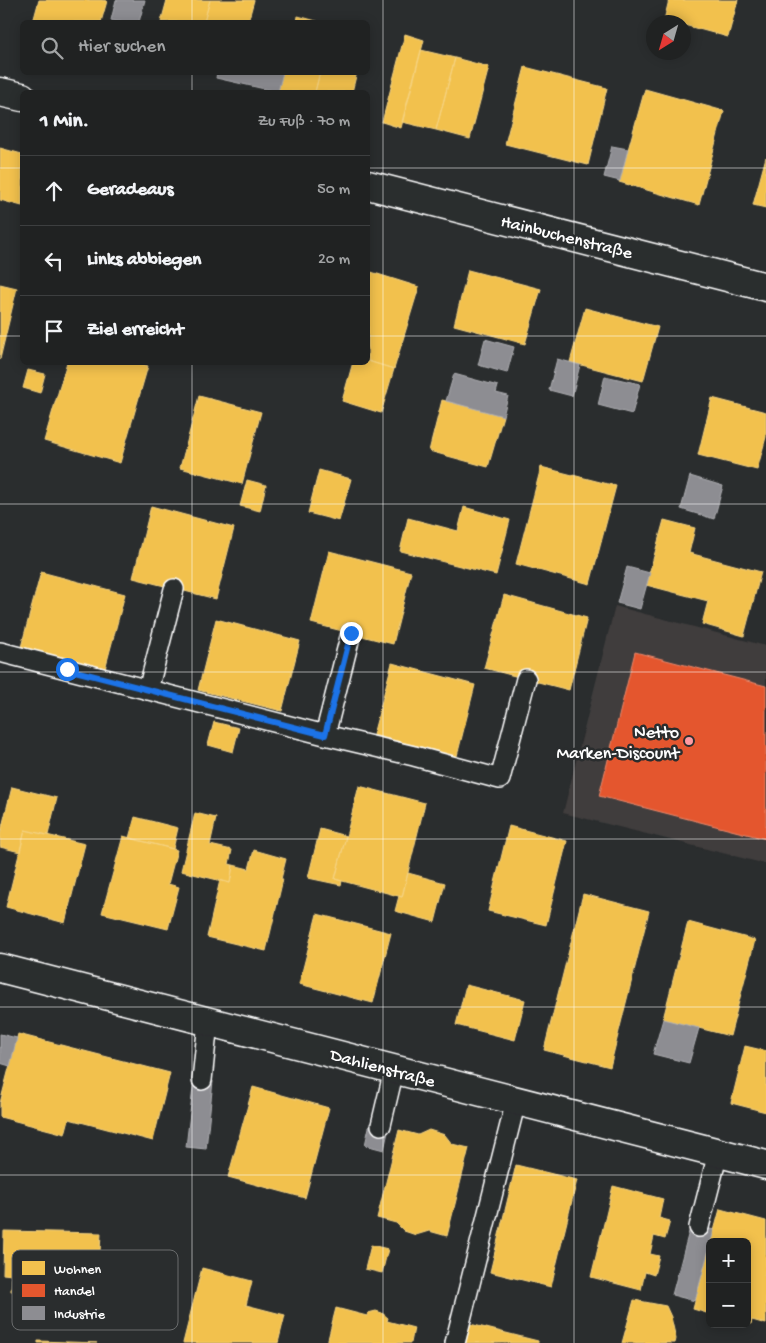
<!DOCTYPE html>
<html lang="de">
<head>
<meta charset="utf-8">
<style>
	body { margin:0; font-family:"Gochi Hand",sans-serif; background:#282a2a; color:#f1f3f6 }
	.controls { position:absolute; right:15px; bottom:15px; display:grid; overflow:hidden; border-radius:8px; box-shadow:0 2px 12px #0003 }
	.controls button { width:45px; height:45px; display:grid; place-items:center; padding:0; border:0; border-bottom:1px solid #3d3f40; background:#202222; color:#f1f3f6; font:25px sans-serif }
	.compass { position:absolute; left:646px; top:15px; width:45px; height:45px; border-radius:50%; background:#202222; box-shadow:0 2px 12px #0003; rotate:217deg }
	.stop { position:absolute; width:15px; height:15px; margin:-11px; border:4px solid #1a73e8; border-radius:50%; background:#fff }
	.stop.end { background:#1a73e8; border-color:#fff; box-shadow:0 1px 5px #0008 }
	.list { margin:0; padding:0; list-style:none }
	h2 { display:flex; justify-content:space-between; align-items:center; height:65px; margin:0; padding:0 20px; font-size:21px }
	h2 small { font-size:16px; font-weight:400; color:#a2a4a5 }
	.list li { display:grid; grid-template-columns:32px 1fr auto; gap:15px; align-items:center; box-sizing:border-box; height:70px; padding:0 20px; border-top:1px solid #3d3f40 }
	.list b { display:block; font-size:19px; white-space:nowrap }
	.list em { font-size:16px; font-style:normal; color:#a2a4a5 }
	.icon { flex:none; width:28px; height:28px; fill:none; stroke:currentColor; stroke-width:2; stroke-linecap:round; stroke-linejoin:round }
	.map { position:relative; flex:none; width:766px; height:1343px; overflow:hidden }
	.search { position:absolute; background:#202222; box-shadow:0 2px 12px #0003; left:20px; top:20px; width:350px; height:55px; display:flex; align-items:center; gap:12px; box-sizing:border-box; padding:0 18px; border-radius:8px; color:#a2a4a5; font-size:19px }
	.panel { position:absolute; background:#202222; box-shadow:0 2px 12px #0003; left:20px; top:90px; width:350px; height:275px; border-radius:8px }
	.map>svg:first-child { display:block }
</style>
</head>
<body>
<div class="map">
<svg width="766" height="1343" viewBox="0 0 766 1343">
	<rect width="100%" height="100%" fill="#2a2d2e"/>
	<filter id="ink" filterUnits="userSpaceOnUse"><feTurbulence type="fractalNoise" baseFrequency=".02" numOctaves="2"/><feDisplacementMap in="SourceGraphic" scale="10" xChannelSelector="R" yChannelSelector="G"/><feConvolveMatrix kernelMatrix="1 2 1 2 8 2 1 2 1" color-interpolation-filters="sRGB"/></filter>
	<g filter="url(#ink)">
		<path fill="#3f3c3c" d="M615 606 766 646V864L563 813Z"/>
		<path fill="#f2c14e" stroke="#f6d483" d="M39 0H102L107 1 101 22H33Z
			M167 0H210L204 22H161Z
			M210 0H254L248 22H204Z
			M669 0H738L728 37 684 25V22H675L664 20Z
			M298 16 320 22H297Z
			M405 34 424 40 401 128 382 122Z
			M421 50 455 58 436 130 402 122Z
			M455 58 489 67 470 139 436 130Z
			M525 67 607 88 588 165 505 144Z
			M283 72H320L315 92H278Z
			M320 72H357L352 92H315Z
			M645 89 724 111 699 205 619 182Z
			M0 148 22 154V206L0 200Z
			M766 157V208L753 205Z
			M468 270 541 289 525 344 454 325Z
			M368 271 419 287 394 369 368 361Z
			M0 284 17 288 0 359Z
			M585 308 658 327 643 381 570 362Z
			M368 361 394 369 381 413 342 401 353 362H368Z
			M67 362H137L148 366 120 463 44 441Z
			M28 370 45 374 40 393 23 388Z
			M199 396 261 412 242 484 180 468Z
			M712 398 766 412V437L757 470 698 455Z
			M442 400 503 416 488 467 429 451Z
			M541 467 616 486 590 584 516 564Z
			M319 470 351 479 339 521 308 513Z
			M247 480 266 485 260 511 240 506Z
			M151 506 234 528 216 599 133 578Z
			M464 507 510 520 496 575 400 551 408 518 458 531Z
			M664 520 695 528 689 553 761 572 744 636 702 624 708 601 646 585Z
			M329 551 411 572 393 644 311 623Z
			M41 572 125 594 105 669 21 647Z
			M504 595 587 618 569 690 484 668Z
			M216 619 300 641 282 711 198 690Z
			M392 663 475 685 457 756 373 735Z
			M214 722 239 728 233 752 208 745Z
			M359 786 425 803 402 897 335 879Z
			M12 787 57 798 48 835 25 830 20 852 0 847V835Z
			M195 813 216 818 210 845 232 850 229 864 233 865 230 883 181 871Z
			M135 817 178 828 173 849 129 838Z
			M509 826 567 841 546 925 488 911Z
			M320 829 346 836 335 879 342 881 341 885 308 878Z
			M25 830 85 844 65 923 6 907Z
			M123 836 177 850 168 884 179 887 168 929 102 913Z
			M254 850 286 859 281 879H283L266 951 207 937 220 880 230 883 233 865 249 869Z
			M408 873 445 883 435 922 395 911 399 896 402 897Z
			M583 894 649 911 610 1067 544 1050Z
			M317 914 391 933 373 1003 299 984Z
			M688 922 755 940 730 1036 663 1019Z
			M466 985 525 1000 515 1040 456 1025Z
			M18 1034 170 1073 153 1141 69 1119 65 1134 0 1117V1103Z
			M745 1046 766 1051V1112L731 1103Z
			M253 1087 329 1108 305 1198 228 1177Z
			M399 1130 418 1135 429 1130 445 1135 452 1144 469 1148 447 1236 429 1231 416 1235 404 1231 396 1223 377 1218Z
			M516 1165 577 1180 551 1287 490 1272Z
			M613 1186 663 1199 659 1218 670 1221 665 1239 654 1236 650 1254 659 1256 654 1275 645 1272 641 1290 591 1277Z
			M720 1209 766 1221V1268L764 1276 766 1277V1324L752 1320 751 1324 747 1323V1242H711Z
			M4 1231 101 1233 100 1252H110V1285H99V1294L11 1291 12 1275 3 1274Z
			M371 1245 388 1249 382 1273 365 1269Z
			M710 1246V1314L693 1309Z
			M202 1268 252 1281 246 1305 285 1315 278 1343H183Z
			M634 1300 666 1306 671 1317 676 1339 675 1343H622Z
			M336 1308 367 1316 368 1313 376 1311 382 1313 388 1318 387 1321 414 1328 411 1343H327Z
			M466 1323 538 1341V1343H461Z
			M38 1341 97 1343H38Z"/>
		<path fill="#e4572e" stroke="#ec896d" d="M635 652 766 686V839L599 796Z"/>
		<path fill="#8d8d92" stroke="#afafb3" d="M116 0H145L139 22H118L111 20Z
			M217 72 234 73 283 72 278 92 216 78Z
			M612 146 628 149 620 181 604 177Z
			M485 339 514 347 507 373 478 365Z
			M557 359 580 365 572 396 549 390Z
			M454 374 498 386 496 393 508 396 503 416 446 401Z
			M605 376 640 384 632 414 598 405Z
			M690 476 723 486 714 519 681 509Z
			M627 567 650 573 640 609 617 603Z
			M663 1019 699 1028 689 1063 653 1054Z
			M0 1034 17 1038 10 1066 0 1063Z
			M194 1079 213 1081 206 1149 186 1147Z
			M370 1123 389 1127 384 1150 365 1145Z
			M691 1224 714 1230 695 1301 672 1295Z"/>
		<g fill="none" stroke-linecap="round" stroke-linejoin="round">
			<defs>
				<path id="service" d="M0 652 325 735 414 756 500 779 526 679
					M148 690 174 589
					M325 735 351 633
					M202 1080 208 1022
					M381 1125 394 1070
					M699 1227 718 1153
					M455 1343 516 1101"/>
				<path id="minor" d="M0 92 22 97
					M368 185 766 287
					M0 968 766 1165"/>
			</defs>
			<use href="#service" stroke="#fff" stroke-width="22"/>
			<use href="#minor" stroke="#fff" stroke-width="31"/>
			<use href="#service" stroke="#2a2d2e" stroke-width="19"/>
			<use href="#minor" stroke="#2a2d2e" stroke-width="28"/>
		</g>
	</g>
	<g fill="none" stroke-linecap="round" stroke-linejoin="round" filter="url(#ink)">
		<path stroke="#1a73e8" stroke-width="6" d="M67 669 325 735 351 633"/>
	</g>
	<path fill="none" stroke="#fff" stroke-width="1" stroke-opacity="0.55" d="M192 0V22M383 0V1343M574 0V1343M192 72V92M0 168H22M368 168H766M0 336H22M368 336H766M192 362V1343M0 504H766M0 672H766M0 839H766M0 1007H766M0 1175H766"/>
	<circle fill="#ff9aa2" stroke="#2a2d2e" stroke-width="2" cx="689" cy="741" r="5"/>
	<g text-anchor="middle" stroke-width="5" stroke-linejoin="round" paint-order="stroke">
		<g font-size="18" fill="#fff" stroke="#2a2d2e">
			<text transform="translate(567 236) rotate(14)" y="6">Hainbuchenstraße</text>
			<text transform="translate(383 1067) rotate(15)" y="6">Dahlienstraße</text>
		</g>
		<g font-size="18" fill="#fff" stroke="#2a2d2e" text-anchor="end">
			<text x="679" y="737">Netto<tspan x="679" dy="21">Marken-Discount</tspan></text>
		</g>
	</g>
	<rect x="12" y="1250" width="166" height="80" rx="8" fill="#2a2d2e" stroke="#6a6c6d" stroke-width="1"/>
	<rect x="22" y="1261" width="23" height="14" fill="#f2c14e"/>
	<rect x="22" y="1284" width="23" height="13" fill="#e4572e"/>
	<rect x="22" y="1306" width="23" height="14" fill="#8d8d92"/>
	<g font-size="14" fill="#fff">
		<text x="54" y="1273">Wohnen</text>
		<text x="54" y="1295">Handel</text>
		<text x="54" y="1318">Industrie</text>
	</g>
</svg>
<div class="controls">
<button>+</button>
<button>−</button>
</div>
<svg class="compass" viewBox="-18 -18 36 36"><path d="M0-13l5 13h-10z" fill="#e53935"/><path d="M0 13l5-13h-10z" fill="#a2a4a5"/></svg>
<div class="stop" style="left:67px;top:669px"></div>
<div class="stop end" style="left:351px;top:633px"></div>
<div class="search"><svg class="icon" aria-label="search" viewBox="0 0 24 24"><circle cx="10" cy="10" r="6"/><path d="M15 15l6 6"/></svg>Hier suchen</div>
<section class="panel">
<h2>1 Min.<small>Zu Fuß · 70 m</small></h2>
<ul class="list">
<li><svg class="icon" aria-label="ahead" viewBox="0 0 24 24"><path d="M12 20V5M6 11l6-6 6 6"/></svg><div><b>Geradeaus</b></div><em>50 m</em></li>
<li><svg class="icon" aria-label="left" viewBox="0 0 24 24"><path d="M17 20v-9H6M10 6l-5 5 5 5"/></svg><div><b>Links abbiegen</b></div><em>20 m</em></li>
<li><svg class="icon" aria-label="arrive" viewBox="0 0 24 24"><path d="M6 21V4h12l-3 4 3 4H6"/></svg><div><b>Ziel erreicht</b></div></li>
</ul>
</section>
</div>
</body>
</html>
